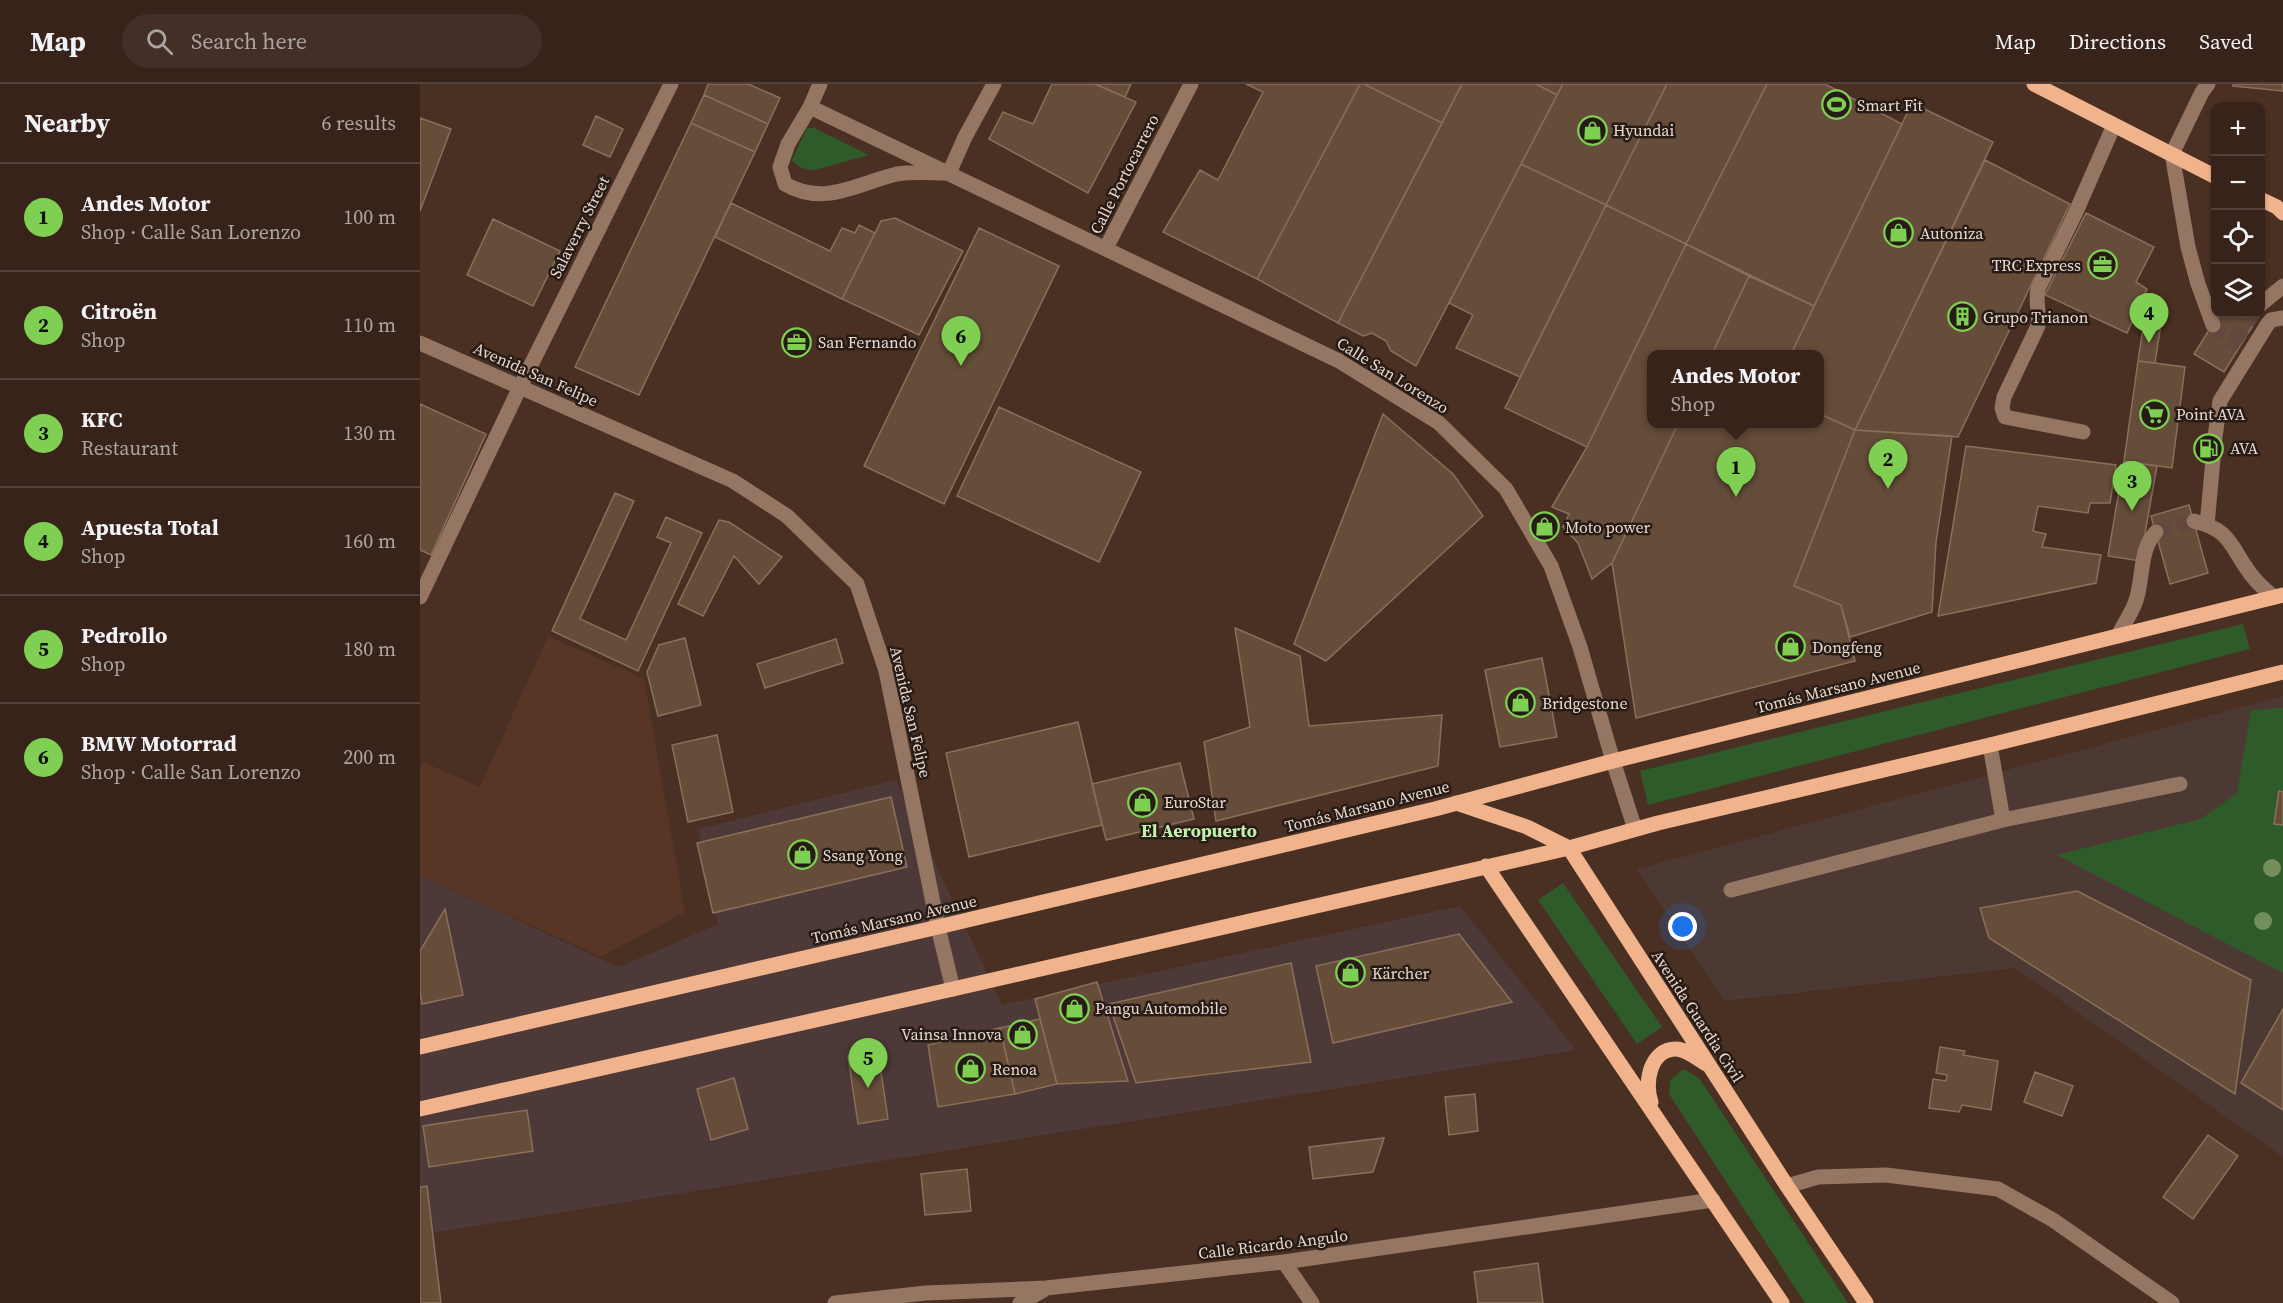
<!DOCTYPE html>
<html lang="en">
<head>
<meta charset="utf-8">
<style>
	body { margin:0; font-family:"Source Serif 4",serif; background:#432f27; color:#f1f3f6 }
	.controls { position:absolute; right:18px; top:18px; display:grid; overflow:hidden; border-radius:12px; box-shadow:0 2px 4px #0004 }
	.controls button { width:54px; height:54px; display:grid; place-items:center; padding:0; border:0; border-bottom:2px solid #524039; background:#38231a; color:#f1f3f6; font:30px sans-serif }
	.you { position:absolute; left:1263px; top:843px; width:21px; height:21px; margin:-15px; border:4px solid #fff; border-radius:50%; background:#1a73e8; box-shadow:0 0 0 9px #1a73e833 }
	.badge { display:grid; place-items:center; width:39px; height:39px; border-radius:50%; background:#7fd052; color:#111; font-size:20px; font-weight:700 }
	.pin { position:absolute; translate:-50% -50px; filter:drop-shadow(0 2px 3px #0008) }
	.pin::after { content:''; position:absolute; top:32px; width:21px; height:18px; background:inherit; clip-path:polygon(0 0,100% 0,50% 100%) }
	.popup { position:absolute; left:1227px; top:266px; width:177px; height:78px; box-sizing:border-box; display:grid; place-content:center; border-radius:12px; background:#38231a; filter:drop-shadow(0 2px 4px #0005); font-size:20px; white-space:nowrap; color:#aba4a2 }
	.popup b { font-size:22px; color:#f1f3f6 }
	.popup::after { content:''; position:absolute; left:50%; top:100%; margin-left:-12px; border:12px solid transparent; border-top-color:#38231a }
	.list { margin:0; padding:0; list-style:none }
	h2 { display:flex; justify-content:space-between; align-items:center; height:78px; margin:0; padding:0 24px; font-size:26px }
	h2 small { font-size:20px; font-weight:400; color:#aba4a2 }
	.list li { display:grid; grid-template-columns:39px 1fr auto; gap:18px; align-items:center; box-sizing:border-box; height:108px; padding:0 24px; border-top:2px solid #524039 }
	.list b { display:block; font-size:22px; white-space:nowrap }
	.list p { margin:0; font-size:20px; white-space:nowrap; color:#aba4a2 }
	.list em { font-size:20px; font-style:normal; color:#aba4a2 }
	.icon { flex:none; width:33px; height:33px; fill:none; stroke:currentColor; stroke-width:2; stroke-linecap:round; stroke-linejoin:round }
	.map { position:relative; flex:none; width:1863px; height:1219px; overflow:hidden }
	header { display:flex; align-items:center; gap:36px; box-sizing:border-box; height:84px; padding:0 30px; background:#38231a; border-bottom:2px solid #524039 }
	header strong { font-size:28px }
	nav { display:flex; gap:33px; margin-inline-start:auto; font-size:21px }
	.search { width:420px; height:54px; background:#432f27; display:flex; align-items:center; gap:15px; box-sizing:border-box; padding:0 21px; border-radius:33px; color:#aba4a2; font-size:22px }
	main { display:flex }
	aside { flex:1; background:#38231a }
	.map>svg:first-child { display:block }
</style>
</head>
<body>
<header>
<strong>Map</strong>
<div class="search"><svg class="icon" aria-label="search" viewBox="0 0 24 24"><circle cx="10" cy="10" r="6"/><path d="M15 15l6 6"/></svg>Search here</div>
<nav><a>Map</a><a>Directions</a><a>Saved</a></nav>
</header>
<main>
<aside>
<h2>Nearby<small>6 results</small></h2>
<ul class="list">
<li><span class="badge">1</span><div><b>Andes Motor</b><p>Shop · Calle San Lorenzo</p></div><em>100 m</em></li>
<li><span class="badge">2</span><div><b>Citroën</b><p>Shop</p></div><em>110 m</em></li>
<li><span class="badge">3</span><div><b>KFC</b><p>Restaurant</p></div><em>130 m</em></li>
<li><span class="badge">4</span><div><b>Apuesta Total</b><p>Shop</p></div><em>160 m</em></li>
<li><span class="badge">5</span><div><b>Pedrollo</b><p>Shop</p></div><em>180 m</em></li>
<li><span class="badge">6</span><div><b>BMW Motorrad</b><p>Shop · Calle San Lorenzo</p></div><em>200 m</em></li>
</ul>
</aside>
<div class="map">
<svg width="1863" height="1219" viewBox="0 0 1863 1219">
	<rect width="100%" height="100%" fill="#4a2f23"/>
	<path fill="#4d3937" d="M476 696 582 921 1040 822 1156 966 0 1151V791L199 883 298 840 278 745Z"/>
	<path fill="#583626" d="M128 552 224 595 265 828 181 873 0 791V685L3 678 60 703Z"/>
	<path fill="#4d3933" d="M1863 612V1073L1595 884 1304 917 1217 785Z"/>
	<path fill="#2f5b2b" d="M387 44H394L449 71 395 86C386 86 378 84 372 76Z
		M1823 540 1830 565 1228 721 1220 687Z
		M1863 624V889L1637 771 1781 735 1817 709 1831 626Z
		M1143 799 1242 943 1217 960 1118 816Z
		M1263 985 1279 994 1428 1219H1385L1249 1010 1250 997Z"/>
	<path fill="#654d39" stroke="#8a705b" stroke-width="1.5" d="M288 0H328L360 14 348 40 284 11Z
		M632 0H675L716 18 668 109 569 55 583 28 613 40Z
		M675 0H711L705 13Z
		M826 0H940L837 195 743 148 780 86 798 96 843 8Z
		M940 0H944L1022 39 918 239 837 195Z
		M944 0H1042L1022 39Z
		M1042 0H1116L1137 11 996 282 971 267 966 257 952 249 943 252 918 239Z
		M1116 0H1143L1137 11Z
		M1143 0H1247L1186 121 1101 80Z
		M1247 0H1347L1266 160 1186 121Z
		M1347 0H1405L1482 40 1394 222 1266 160Z
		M1813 0H1863V7L1813 2Z
		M284 11 348 40 335 68 271 39Z
		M1492 19 1573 58 1435 346 1400 330V270H1371Z
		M176 32 203 45 190 73 163 61Z
		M0 34 31 45 0 127Z
		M271 39 335 68 219 311 155 283Z
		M1565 76 1650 120 1538 353 1435 346Z
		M1101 80 1186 121 1100 293 1036 264 1053 231 1029 219Z
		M311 119 410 167 422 144 435 149 439 141 455 149 422 215 295 153Z
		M1186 121 1266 160 1167 363 1085 324Z
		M1666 129 1734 163 1716 198 1727 205 1707 249 1625 211Z
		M475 134 543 167 499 251 422 215 461 137Z
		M73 135 140 167 113 222 47 191Z
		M559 144 639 182 524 420 444 382Z
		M1266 160 1329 192 1292 270H1232V340H1258L1192 479 1172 495 1158 459 1143 443 1149 430 1132 423 1167 363Z
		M1329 192 1394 222 1371 270H1292Z
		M1799 230H1840L1804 288 1774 270Z
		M1724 238 1741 240 1735 279 1718 277Z
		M1718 277 1765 283 1752 384 1704 377Z
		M0 320 66 350 11 471 0 466Z
		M579 323 721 388 679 478 537 412Z
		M963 330 1033 390 1063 432 906 577 874 560Z
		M1400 330 1435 346 1374 502 1421 521 1435 577 1216 634 1192 479 1258 340H1400Z
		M1435 346 1532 352 1516 458 1512 528 1430 553 1421 521 1374 502Z
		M1546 362 1696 381 1690 419H1670L1668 429 1618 422 1613 447 1626 450 1622 463 1681 471 1676 499 1518 532Z
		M1704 377 1737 382 1720 477 1688 472Z
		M195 409 214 417 160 535 206 556 251 459 237 453 246 433 282 449 218 587 132 547Z
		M1769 421 1788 489 1750 500 1731 432Z
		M299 436 309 438 362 473 339 500 314 472 283 532 258 520Z
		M815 544 880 572 889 642 1022 631 1018 682 796 737 784 658 830 643Z
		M265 554 281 621 238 632 227 588 239 561Z
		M416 555 423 579 345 604 337 580Z
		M1122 574 1137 653 1080 663 1065 586Z
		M658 638 682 741 549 773 526 669Z
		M297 651 313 728 268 738 252 661Z
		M760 679 774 735 686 756 672 700Z
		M1859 707 1863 708V741L1854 740Z
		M471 713 487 783 293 829 277 759Z
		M1657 807 1831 896 1815 1010 1569 854 1560 824Z
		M25 825 43 911 2 920 0 908V867Z
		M1039 850 1092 918 913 959 896 882Z
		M871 879 891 978 716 999 689 920Z
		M677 898 708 997 637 1000 615 915Z
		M1863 925V1026L1821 999Z
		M620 935 637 1000 595 1010 580 944Z
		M580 944 595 1010 518 1023 508 961Z
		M1520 963 1545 967 1543 971 1578 977 1571 1026 1542 1021 1539 1028 1509 1024 1513 995 1526 997 1527 991 1516 989Z
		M458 968 468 1035 438 1040 428 972Z
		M1615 988 1653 1002 1642 1032 1604 1018Z
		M314 994 328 1045 291 1056 277 1005Z
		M1055 1010 1058 1047 1029 1051 1025 1013Z
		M107 1026 113 1067 9 1083 3 1042Z
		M1788 1051 1818 1072 1773 1135 1743 1113Z
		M964 1054 953 1088 893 1095 889 1063Z
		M547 1085 551 1127 505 1131 501 1090Z
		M7 1102 21 1219H0V1103Z
		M1118 1179 1123 1219H1058L1054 1188Z"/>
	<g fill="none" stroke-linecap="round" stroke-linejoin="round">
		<path stroke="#62483d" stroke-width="15" stroke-dasharray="15 8" stroke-linecap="butt" d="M1793 241 1795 245 1820 261
			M1814 257 1833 230
			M1736 448 1774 437"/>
		<path stroke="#947663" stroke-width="15" d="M400 0 390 23 368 60 360 83 365 100C404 123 438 99 477 90 494 87 513 89 529 89L545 53 574 0
			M1788 0 1782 8 1752 70 1768 163 1778 200 1793 241
			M390 23 919 277 1019 339 1086 405 1131 482 1160 563 1193 677 1215 745
			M686 164 771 0
			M1840 221 1863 202
			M0 259 313 397 367 432 437 500 466 587 518 843 533 905
			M1663 348 1585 333 1582 324 1584 313 1618 242C1620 229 1615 218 1618 205L1655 130 1694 41
			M1774 437C1808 446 1808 456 1825 482 1833 495 1842 504 1854 513
			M1787 441 1795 353 1800 317 1847 241 1851 236 1863 234
			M0 513 100 303 251 0
			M1698 552C1704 539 1714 526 1717 513 1723 492 1720 464 1736 448
			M1570 661 1583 736
			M1311 806 1583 736 1760 700
			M1367 1102 1398 1093 1466 1091 1578 1105 1633 1136 1752 1219
			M864 1178 892 1219
			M415 1219 506 1209 626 1204 864 1178 1293 1116
			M600 1219 624 1206"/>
		<path stroke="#f0b38b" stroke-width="15" d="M1614 0 1796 93
			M1840 115 1857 123 1863 129
			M1036 719 1107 743 1149 764 1367 1102 1446 1219
			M1066 782 1362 1219
			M0 963 518 843 1015 725 1193 677 1863 511
			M1231 1018C1224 999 1230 965 1256 965 1266 965 1278 975 1286 980
			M0 1025 533 905 1149 764 1238 739 1570 661 1863 588"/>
	</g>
	<g fill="#718e5b">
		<circle cx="1852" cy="784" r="9"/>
		<circle cx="1843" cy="837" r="9"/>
	</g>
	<defs>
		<symbol id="stadium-ring" viewBox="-11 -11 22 22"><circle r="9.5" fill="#271b15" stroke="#7fd052" stroke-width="1.5"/><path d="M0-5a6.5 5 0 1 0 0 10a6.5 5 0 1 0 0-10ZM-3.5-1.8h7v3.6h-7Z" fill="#7fd052"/></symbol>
		<symbol id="shop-ring" viewBox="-11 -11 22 22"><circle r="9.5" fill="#271b15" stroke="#7fd052" stroke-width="1.5"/><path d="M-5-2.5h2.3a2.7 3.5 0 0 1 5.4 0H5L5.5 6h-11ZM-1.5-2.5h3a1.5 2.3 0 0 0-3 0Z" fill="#7fd052"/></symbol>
		<symbol id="office-ring" viewBox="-11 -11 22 22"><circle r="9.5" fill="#271b15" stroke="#7fd052" stroke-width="1.5"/><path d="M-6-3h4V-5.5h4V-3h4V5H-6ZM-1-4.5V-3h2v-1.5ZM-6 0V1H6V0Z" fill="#7fd052"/></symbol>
		<symbol id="building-ring" viewBox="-11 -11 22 22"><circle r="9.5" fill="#271b15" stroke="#7fd052" stroke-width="1.5"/><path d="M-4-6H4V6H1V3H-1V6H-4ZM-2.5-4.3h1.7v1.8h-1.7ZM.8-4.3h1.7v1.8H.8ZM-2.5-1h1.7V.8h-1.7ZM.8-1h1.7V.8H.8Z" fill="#7fd052"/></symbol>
		<symbol id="supermarket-ring" viewBox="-11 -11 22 22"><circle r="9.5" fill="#271b15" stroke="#7fd052" stroke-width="1.5"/><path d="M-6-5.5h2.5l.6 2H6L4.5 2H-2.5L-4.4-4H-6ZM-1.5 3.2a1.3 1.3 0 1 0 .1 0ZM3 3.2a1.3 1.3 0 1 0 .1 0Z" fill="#7fd052"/></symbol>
		<symbol id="fuel-ring" viewBox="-11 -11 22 22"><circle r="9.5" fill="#271b15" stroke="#7fd052" stroke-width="1.5"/><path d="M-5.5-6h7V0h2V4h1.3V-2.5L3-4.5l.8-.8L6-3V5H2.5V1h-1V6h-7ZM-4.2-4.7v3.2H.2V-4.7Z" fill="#7fd052"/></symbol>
	</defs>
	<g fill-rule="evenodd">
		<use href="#stadium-ring" x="1400" y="4" width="33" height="33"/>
		<use href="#shop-ring" x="1156" y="30" width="33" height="33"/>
		<use href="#shop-ring" x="1462" y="132" width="33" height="33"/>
		<use href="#office-ring" x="1666" y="164" width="33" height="33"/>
		<use href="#building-ring" x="1526" y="216" width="33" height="33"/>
		<use href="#office-ring" x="360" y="242" width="33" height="33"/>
		<use href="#supermarket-ring" x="1718" y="314" width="33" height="33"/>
		<use href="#fuel-ring" x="1772" y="348" width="33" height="33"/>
		<use href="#shop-ring" x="1108" y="426" width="33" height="33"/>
		<use href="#shop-ring" x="1354" y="546" width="33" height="33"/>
		<use href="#shop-ring" x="1084" y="602" width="33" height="33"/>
		<use href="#shop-ring" x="706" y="702" width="33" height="33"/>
		<use href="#shop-ring" x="366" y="754" width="33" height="33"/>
		<use href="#shop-ring" x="914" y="872" width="33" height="33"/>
		<use href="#shop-ring" x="638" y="908" width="33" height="33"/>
		<use href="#shop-ring" x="586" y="934" width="33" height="33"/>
		<use href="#shop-ring" x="534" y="968" width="33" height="33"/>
	</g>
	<g text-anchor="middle" stroke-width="5" stroke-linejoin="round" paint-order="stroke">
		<g font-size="16" fill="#ead8d0" stroke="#271b15" text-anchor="start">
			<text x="1437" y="27">Smart Fit</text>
			<text x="1193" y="52">Hyundai</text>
			<text x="1500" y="155">Autoniza</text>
			<text x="1661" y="187" text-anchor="end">TRC Express</text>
			<text x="1563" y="239">Grupo Trianon</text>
			<text x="398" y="264">San Fernando</text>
			<text x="1756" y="336">Point AVA</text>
			<text x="1810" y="370">AVA</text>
			<text x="1145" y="449">Moto power</text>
			<text x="1392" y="569">Dongfeng</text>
			<text x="1122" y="625">Bridgestone</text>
			<text x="744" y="724">EuroStar</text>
			<text x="403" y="777">Ssang Yong</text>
			<text x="952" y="895">Kärcher</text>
			<text x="675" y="930">Pangu Automobile</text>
			<text x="582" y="956" text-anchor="end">Vainsa Innova</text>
			<text x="572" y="991">Renoa</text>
		</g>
		<g font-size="16" fill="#ead8d0" stroke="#271b15">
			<text transform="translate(704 90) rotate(-63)" y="6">Calle Portocarrero</text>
			<text transform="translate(159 143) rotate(-63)" y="6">Salaverry Street</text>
			<text transform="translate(116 290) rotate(24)" y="6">Avenida San Felipe</text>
			<text transform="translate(973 291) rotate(32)" y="6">Calle San Lorenzo</text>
			<text transform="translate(1418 603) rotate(-14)" y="6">Tomás Marsano Avenue</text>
			<text transform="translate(491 628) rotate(77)" y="6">Avenida San Felipe</text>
			<text transform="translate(947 722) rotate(-14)" y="6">Tomás Marsano Avenue</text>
			<text transform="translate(474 835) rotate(-13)" y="6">Tomás Marsano Avenue</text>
			<text transform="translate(1278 932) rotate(57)" y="6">Avenida Guardia Civil</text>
			<text transform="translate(853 1160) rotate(-7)" y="6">Calle Ricardo Angulo</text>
		</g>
		<g font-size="18" font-weight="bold" fill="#c2f0ae" stroke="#271b15">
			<text x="779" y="753">El Aeropuerto</text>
		</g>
	</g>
</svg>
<div class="controls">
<button>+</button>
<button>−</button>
<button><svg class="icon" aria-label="locate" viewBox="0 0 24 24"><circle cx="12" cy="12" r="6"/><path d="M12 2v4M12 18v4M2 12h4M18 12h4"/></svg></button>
<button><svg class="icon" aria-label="layers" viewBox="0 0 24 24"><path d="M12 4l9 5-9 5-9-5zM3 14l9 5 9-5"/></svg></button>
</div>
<div class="you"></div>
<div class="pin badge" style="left:1316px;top:413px">1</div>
<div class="popup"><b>Andes Motor</b>Shop</div>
<div class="pin badge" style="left:1468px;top:405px">2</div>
<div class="pin badge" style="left:1712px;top:427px">3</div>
<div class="pin badge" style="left:1729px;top:259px">4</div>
<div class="pin badge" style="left:448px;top:1004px">5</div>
<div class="pin badge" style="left:541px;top:282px">6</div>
</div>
</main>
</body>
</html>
